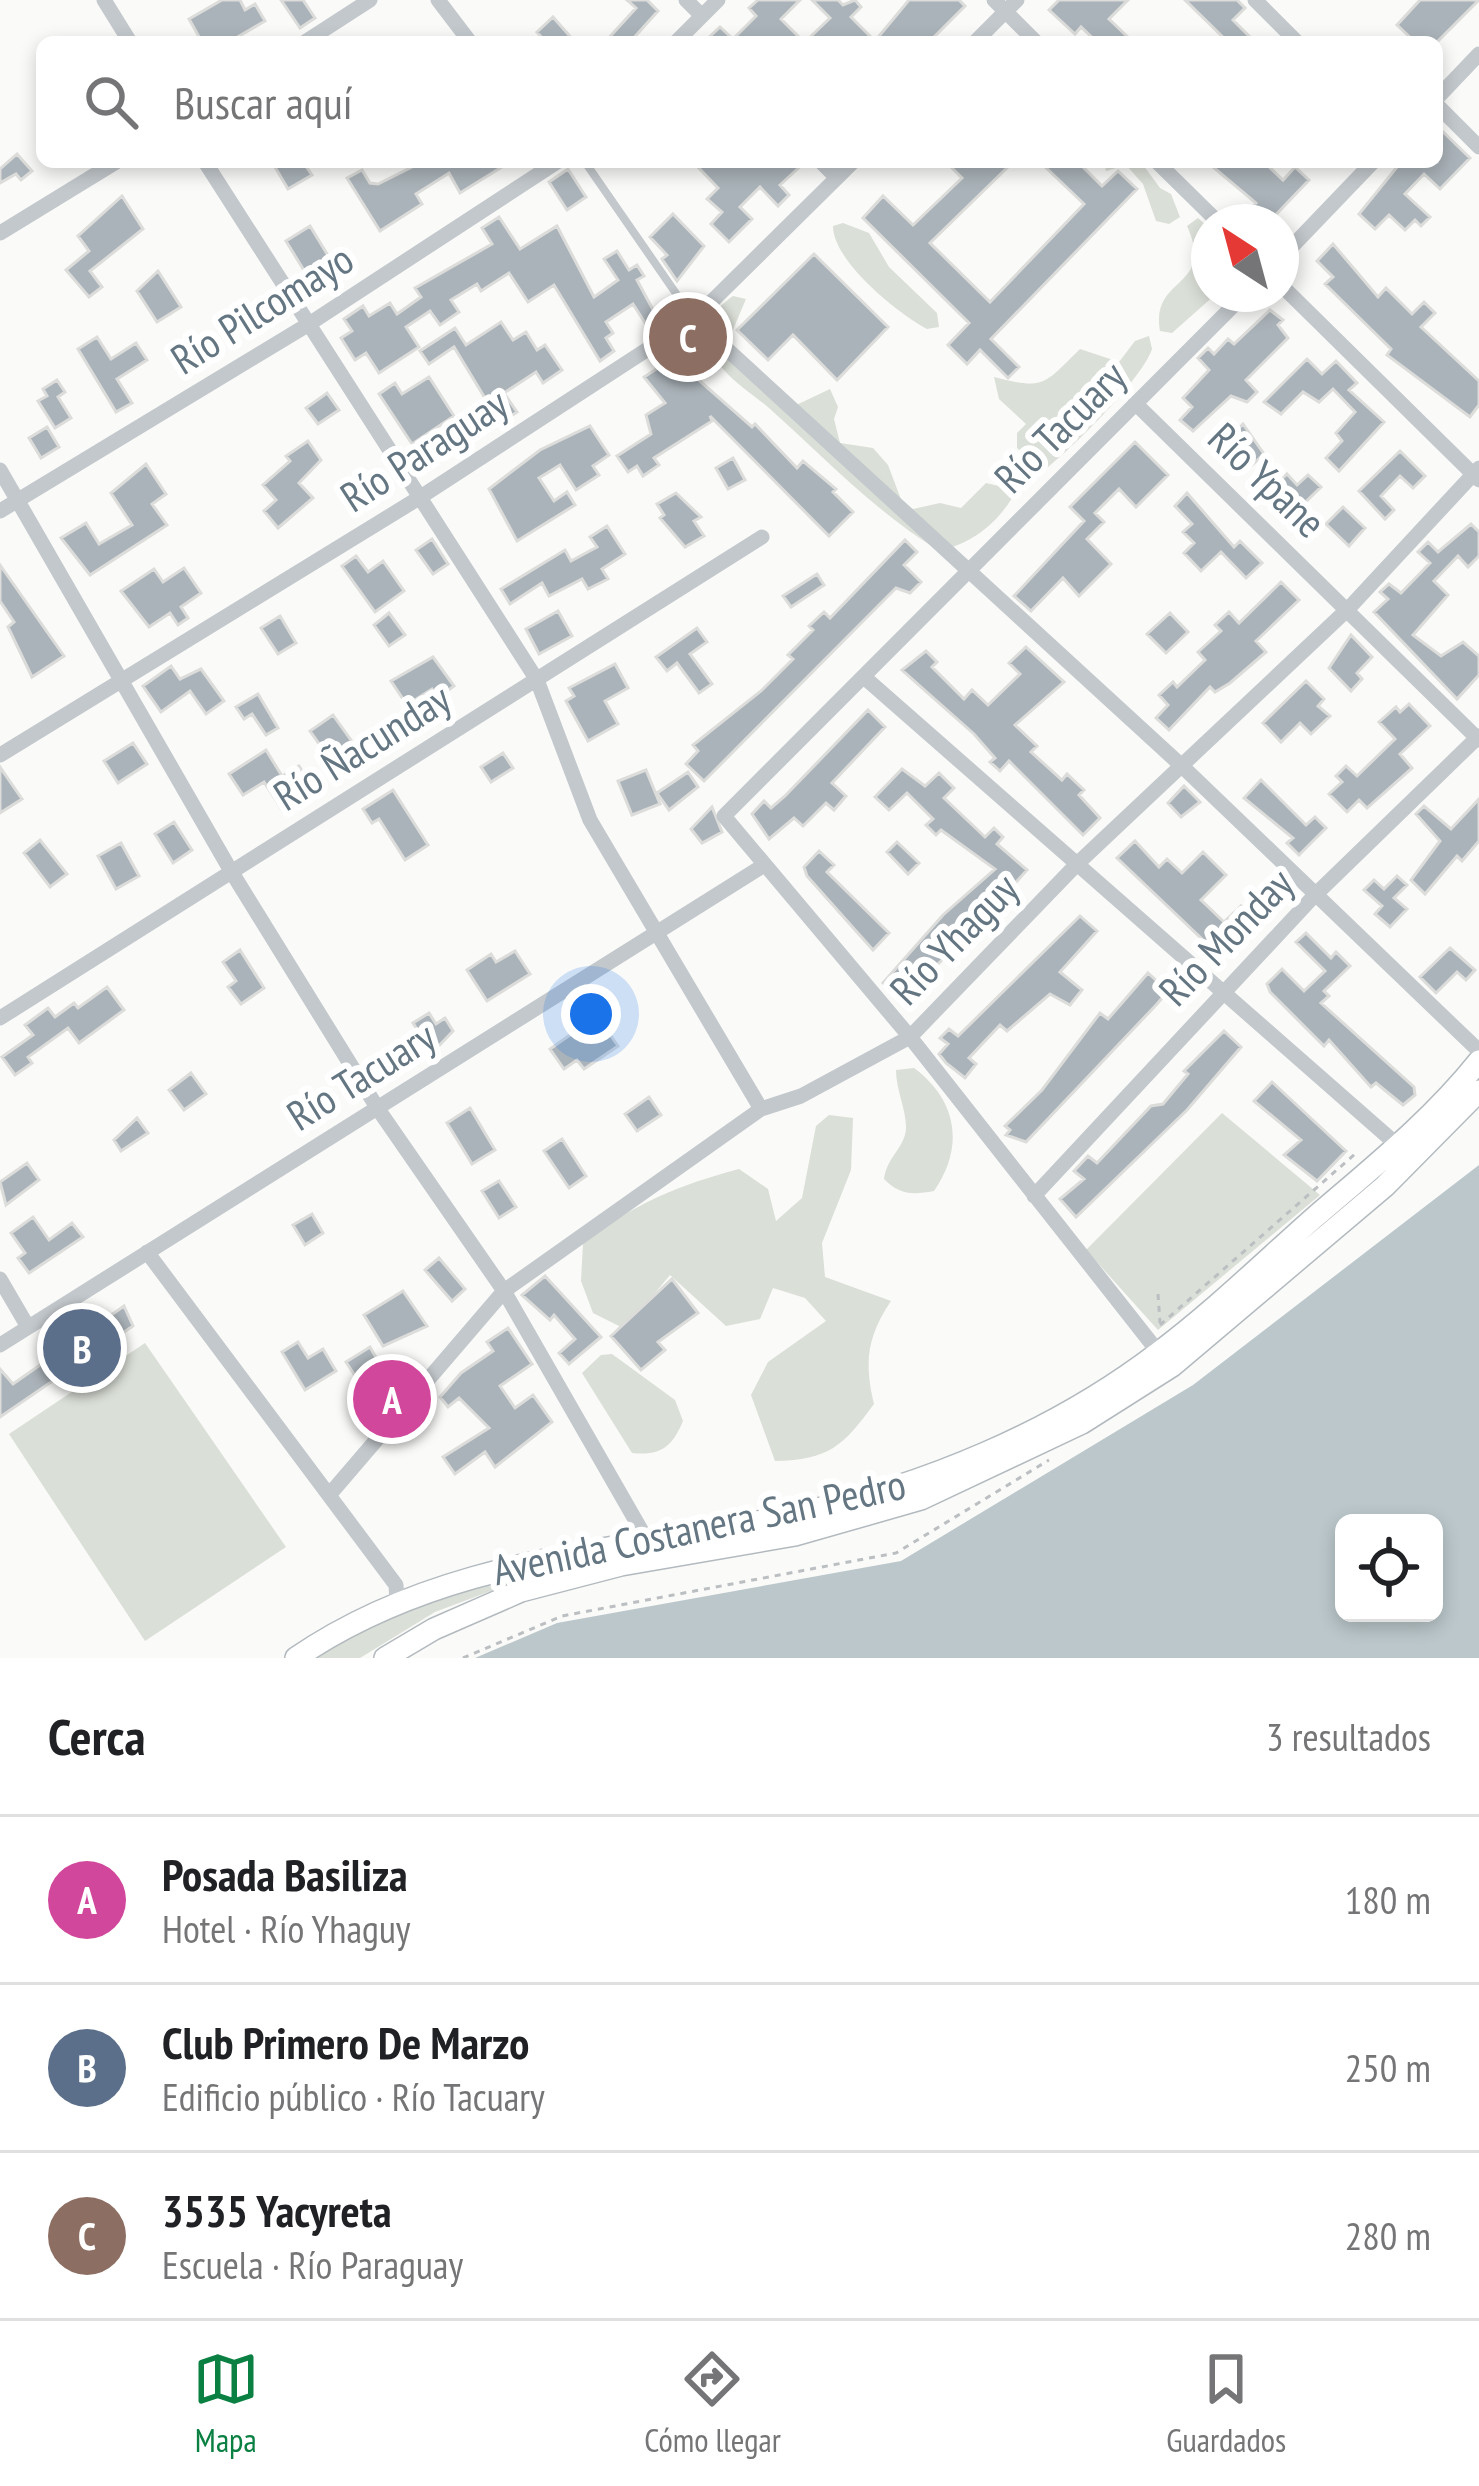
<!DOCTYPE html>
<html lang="es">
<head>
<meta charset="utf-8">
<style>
	body { margin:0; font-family:"PT Sans Narrow",sans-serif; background:#f2f2f2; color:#202124 }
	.controls { position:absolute; right:36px; bottom:36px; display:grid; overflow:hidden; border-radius:18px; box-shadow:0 6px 18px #0003 }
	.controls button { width:108px; height:108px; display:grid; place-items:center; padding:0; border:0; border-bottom:3px solid #e0e0e0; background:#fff; color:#202124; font:60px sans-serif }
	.compass { position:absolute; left:1191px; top:204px; width:108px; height:108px; border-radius:50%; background:#fff; box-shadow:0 6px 18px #0003; rotate:324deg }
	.you { position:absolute; left:591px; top:1014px; width:42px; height:42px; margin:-30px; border:9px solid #fff; border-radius:50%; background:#1a73e8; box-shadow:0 0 0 18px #1a73e833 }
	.badge { display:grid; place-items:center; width:78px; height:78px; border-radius:50%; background:#0b8043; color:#fff; font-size:39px; font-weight:700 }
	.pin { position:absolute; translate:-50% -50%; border:6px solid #fff; box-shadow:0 3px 12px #0006 }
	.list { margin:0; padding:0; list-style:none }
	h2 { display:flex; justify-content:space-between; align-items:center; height:156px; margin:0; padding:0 48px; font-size:51px }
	h2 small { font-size:39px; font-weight:400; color:#757577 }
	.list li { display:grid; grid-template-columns:78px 1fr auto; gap:36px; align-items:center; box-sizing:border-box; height:168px; padding:0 48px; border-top:3px solid #e0e0e0 }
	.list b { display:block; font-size:45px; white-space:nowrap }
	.list p { margin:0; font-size:39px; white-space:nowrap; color:#757577 }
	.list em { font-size:39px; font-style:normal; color:#757577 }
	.icon { flex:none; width:66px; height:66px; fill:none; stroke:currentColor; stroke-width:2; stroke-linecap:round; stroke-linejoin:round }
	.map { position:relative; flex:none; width:1479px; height:1658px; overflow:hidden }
	.search { position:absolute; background:#fff; box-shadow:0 6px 18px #0003; left:36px; right:36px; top:36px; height:132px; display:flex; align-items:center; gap:30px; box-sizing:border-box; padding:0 42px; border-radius:18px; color:#757577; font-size:45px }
	.sheet { height:660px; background:#fff }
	nav { display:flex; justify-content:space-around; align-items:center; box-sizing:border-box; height:168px; border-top:3px solid #e0e0e0; background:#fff; font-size:33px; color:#757577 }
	nav a { display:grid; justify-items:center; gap:6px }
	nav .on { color:#0b8043 }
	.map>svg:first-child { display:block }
</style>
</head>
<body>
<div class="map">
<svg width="1479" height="1658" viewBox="0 0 1479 1658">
	<rect width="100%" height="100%" fill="#fafaf8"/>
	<path fill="#dadfd7" d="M1104 162H1141L1160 188 1171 194 1180 217 1169 224 1156 221 1143 184 1126 165 1106 171Z
		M1198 218 1209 228V294H1216L1172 333 1160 331C1150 275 1216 290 1187 226Z
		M843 223 869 233 889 267 937 313 939 327 927 329C897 313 833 261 833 226Z
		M733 296 746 299 729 339 749 373 792 407 830 389 838 407 834 419 840 443 873 448 888 465 902 502 913 509 940 503 961 508 986 483 999 486 1011 480 1017 490C998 523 976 541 940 551 876 513 824 457 769 408 748 390 723 377 711 350 700 329 715 308 733 296Z
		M1149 336 1152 349C1142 380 1061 461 1032 479L1025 470 1026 456 1017 448V433L1026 424 999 399 994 377C1045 390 1043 385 1080 349L1119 362 1135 341Z
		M914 1068C957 1100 965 1146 934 1191 912 1195 900 1195 884 1179 887 1156 906 1147 906 1127 906 1109 896 1090 896 1070Z
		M1222 1113 1320 1195 1158 1330 1086 1250Z
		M829 1115 853 1118 851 1170 822 1243 825 1277 891 1301C867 1337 864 1362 874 1404 843 1446 829 1460 775 1461L751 1395 768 1362 826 1321 805 1298 773 1288 760 1319 726 1326 670 1275 625 1329 593 1313 581 1281 583 1244C632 1204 679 1185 739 1169L768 1189 776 1221 802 1198 816 1126Z
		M145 1343 286 1547 145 1641 9 1434Z
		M612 1354 675 1400 683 1421C672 1447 661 1456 632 1453L582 1373 601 1355Z
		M524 1571 525 1578 435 1612 360 1658H310L408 1608Z"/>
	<path fill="#bbc7cb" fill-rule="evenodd" d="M1479 1165V1658H475L557 1623 901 1561 1193 1385ZM1344 1523H1434V1613H1344Z"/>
	<path fill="#aab3b9" stroke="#dcdcda" stroke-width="3" d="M222 0H240L245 10 255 4 265 21 229 42H202L189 19Z
		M281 0H303L315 18 300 28Z
		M627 0H647L658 11 630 42H605L636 8Z
		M758 0H800L781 19 804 42H704L720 27 733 39 756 16 749 8Z
		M812 0H838L843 5 855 0 861 7 851 17 875 41 909 0H959L965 6 929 42H805L830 18Z
		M1059 0H1128L1109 19 1133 42H1097L1081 27 1075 34 1049 10Z
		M1185 0H1237L1245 8 1233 20 1255 42H1228Z
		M1420 0H1479L1437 42H1415L1397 25Z
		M553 17 575 42H546L537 32Z
		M1437 126 1470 158 1440 189 1424 174 1405 194 1430 217 1421 226 1415 220 1405 230 1389 215 1375 229 1359 214 1401 162H1437Z
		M17 154 32 171 21 180 16 174 0 183V169Z
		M272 162H303L312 175 288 189Z
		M422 162H510L460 193 449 173 416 194 422 204 380 231 347 178 362 170 370 183 378 184Z
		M693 162H805L780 185 789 195 778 206 760 187 740 207 752 219 729 242 711 224 722 212 707 199 718 188Z
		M946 162H1013L930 243 990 302 1084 204 1040 162H1078L1102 186 1118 171 1137 189 991 339 1019 367 1008 378 980 350 967 364 948 345 969 323 863 218 883 196 913 225 962 178Z
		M1207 162H1264L1283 180 1295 167 1309 180 1269 222H1258L1247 212 1256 203Z
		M568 169 586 197 567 210 549 182Z
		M122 196 143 229 90 271 102 287 89 297 66 270 89 251 78 236Z
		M673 214 704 246 677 281 662 259 667 255 650 237Z
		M499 217 520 249 557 226 594 297 618 280 604 259 617 251 629 270 637 265 644 276 637 280 658 319 647 326 633 304 606 322 613 333 606 338 614 351 600 361 554 285 528 302 509 273 481 291 477 284 451 300 459 312 440 325 430 311 406 327 419 347 379 373 366 353 355 360 341 338 352 331 344 319 363 306 369 316 390 303 397 314 421 297 415 288 492 244 482 228Z
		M310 226 332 262 308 277 286 241Z
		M1333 244 1378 297 1386 288 1412 314 1424 302 1435 313 1421 327 1479 381V405L1470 417 1387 355 1391 349 1325 284 1333 277 1317 261Z
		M814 254 888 327 837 380 793 335 768 360 737 330Z
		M158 271 181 307 157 322 137 291Z
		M1270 310 1283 320 1278 325 1288 338 1246 380 1257 392 1247 402 1231 396 1193 431 1180 420 1192 407 1183 398 1209 370 1198 358 1208 348 1214 354 1228 339 1234 344Z
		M501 322 513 340 526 332 537 350 545 345 562 370 543 383 536 372 504 393 517 412 500 423 454 347 429 364 420 351 455 328 466 345Z
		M97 337 111 359 136 343 147 360 117 379 132 403 116 412 78 349Z
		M681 353 693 375 752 427 755 424 797 468 803 461 836 489 833 492 853 512 829 536 710 416 712 421 654 458 659 465 643 476 637 466 628 472 617 456 651 434 646 415 665 403 644 377Z
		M1307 359 1322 374 1336 361 1357 383 1349 390 1384 422 1339 471 1326 458 1342 441 1336 433 1355 412 1333 389 1319 402 1303 392 1281 414 1264 402Z
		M429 377 454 416 412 444 379 394 395 383 402 394Z
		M57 380 65 392 58 397 71 418 55 428 38 401 47 396 43 389Z
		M327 393 339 410 318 424 306 408Z
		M1243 424 1264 454 1250 467 1225 442Z
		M590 426 609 455 593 466 599 475 576 490 560 465 539 478 554 501 567 492 575 505 517 541 489 489 540 450Z
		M47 427 59 447 41 458 29 438Z
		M308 441 321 460 299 483 313 498 278 528 264 511 276 500 263 485 290 461 286 456Z
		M1135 442 1168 475 1136 507 1119 489 1095 513 1104 522 1087 539 1111 564 1079 596 1063 578 1031 611 1014 596 1084 521 1070 507Z
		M1400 451 1425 476 1413 488 1400 476 1381 496 1394 510 1385 519 1359 491Z
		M733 458 745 480 728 489 716 468Z
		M146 464 166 494 152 504 167 525 90 575 61 538 86 523 99 544 132 525 111 493Z
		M1287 474 1297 485 1308 475 1321 487 1286 521 1274 509 1283 501 1271 489Z
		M676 493 701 517 694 521 704 536 685 547 660 518 664 515 657 504Z
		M1187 493 1234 547 1240 541 1262 563 1246 578 1221 552 1201 571 1184 553 1194 543 1183 532 1192 524 1175 506Z
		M1343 507 1365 528 1349 546 1326 524Z
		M1471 524 1479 532V556L1468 567 1458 556 1434 581 1448 595 1413 635 1441 656 1463 642 1479 656V675L1457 699 1374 612 1388 599 1380 592 1389 584 1401 593 1430 563 1418 552 1428 542 1438 552Z
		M607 526 625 554 602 569 608 579 588 589 582 579 549 596 542 583 510 604 501 589 565 550 571 561 597 547 590 537Z
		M432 539 448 564 433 574 416 550Z
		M905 540 917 552 904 565 921 582 910 593 896 588 704 781 686 764 698 751 693 745 761 691 793 659 788 655 813 630 809 626 824 612 830 618Z
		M356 556 368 572 383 561 404 591 375 612 342 566Z
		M0 565 64 656 32 677 8 627 14 622 0 601Z
		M184 568 201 593 181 607 188 618 178 625 170 613 149 627 121 591 154 569 163 582Z
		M817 574 824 585 791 607 783 596Z
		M1281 582 1299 600 1256 641 1266 652 1230 683 1215 692 1210 687 1169 730 1156 718 1168 705 1159 695 1173 682 1177 687 1205 660 1198 652 1221 631 1215 625 1229 612 1239 623Z
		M558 611 572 636 539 654 526 629Z
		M389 613 405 635 389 646 374 625Z
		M1170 613 1188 632 1166 653 1147 634Z
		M280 616 296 643 278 654 261 628Z
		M697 628 707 642 690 654 712 684 699 693 677 663 667 671 656 657Z
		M1351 635 1372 657 1357 673 1362 679 1351 691 1329 668Z
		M1026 647 1064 682 1015 725 1037 746 1031 752 1062 780 1067 774 1084 790 1079 795 1100 818 1083 835 1009 761 1000 771 990 762 995 758 974 734 902 670 926 651 937 662 932 667 964 699 972 690 988 705 1020 674 1009 663Z
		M433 657 454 686 438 698 432 689 407 705 391 681Z
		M615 664 628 688 605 701 618 724 588 741 566 701 574 696 569 688Z
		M171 666 180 679 201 669 224 701 206 714 190 691 161 712 143 686Z
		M1306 681 1324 699 1318 706 1330 716 1311 734 1300 723 1281 742 1263 723Z
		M258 694 278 728 266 735 252 714 244 719 236 707Z
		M1409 704 1430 726 1400 754 1412 768 1367 808 1359 800 1347 812 1329 794 1342 782 1336 776 1346 766 1357 776 1395 739 1379 722 1396 707 1400 712Z
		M868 710 885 727 832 783 846 796 834 810 826 803 803 826 794 818 769 839 752 814 764 801 771 808 785 796Z
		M333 715 353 743 330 759 310 731Z
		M133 743 147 764 118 783 104 761Z
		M266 750 282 776 299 766 305 776 300 780 309 794 283 811 264 782 243 795 229 774Z
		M503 753 513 768 491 782 481 767Z
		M0 767 22 799 0 813Z
		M902 769 925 786 939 773 954 788 944 798 985 837 994 828 1003 837 997 844 1027 870 991 910 986 905 969 922 973 926 966 936 902 1000 883 983 943 915 995 869 941 830 936 835 926 825 933 819 907 793 889 810 875 797Z
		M646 770 660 804 632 815 618 781Z
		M688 772 698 787 669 810 657 793Z
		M1261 780 1306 825 1315 817 1326 828 1299 855 1287 843 1293 838 1244 798Z
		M1184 786 1200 802 1181 817 1168 803Z
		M393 790 428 845 405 860 379 819 372 823 363 809Z
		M1479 799V841L1462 861 1457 856 1425 894 1411 880 1440 841 1416 814 1424 806 1451 829Z
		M712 807 722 832 702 843 691 829Z
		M174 822 192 850 173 863 155 834Z
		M40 840 67 874 50 887 24 853Z
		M1135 841 1159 867 1167 859 1182 873 1203 852 1226 875 1201 900 1224 922 1241 906 1254 920 1221 957 1117 858Z
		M897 842 919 863 908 874 887 852Z
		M121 843 139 876 116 889 98 856Z
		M819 851 834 865 827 872 889 933 873 950 807 876 804 867Z
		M1397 876 1407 885 1394 898 1407 909 1390 927 1375 914 1382 906 1364 890 1374 880 1384 889Z
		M1080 916 1097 931 1060 972 1082 990 1070 1005 1050 994 1007 1031 1000 1025 969 1058 976 1064 965 1078 946 1063 939 1054 948 1044 940 1038 949 1029 958 1036Z
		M1306 933 1331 958 1336 952 1350 966 1324 991 1329 996 1321 1003 1414 1087 1415 1095 1403 1105 1376 1083 1371 1087 1329 1040 1324 1046 1270 992 1267 984 1282 969 1304 991 1325 971 1296 942Z
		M1450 948 1475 970 1466 980 1457 972 1436 993 1420 977Z
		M240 950 264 988 241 1004 228 987 236 981 223 962Z
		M515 951 530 974 487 1001 467 970 491 954 496 962Z
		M1148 973 1168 991 1157 1004 1026 1142 1006 1135 1010 1130 1005 1126 1042 1090 1100 1013 1108 1019Z
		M107 987 124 1010 79 1043 68 1028 28 1057 32 1063 15 1075 2 1057 33 1035 25 1025 48 1008 55 1017 74 1003 78 1008Z
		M429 1013 436 1024 445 1018 453 1031 432 1053 413 1023Z
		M597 1016 618 1046 584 1069 577 1060 564 1069 550 1049Z
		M1224 1031 1241 1047 1187 1110 1076 1217 1060 1199 1084 1179 1074 1171 1088 1156 1097 1163 1151 1106 1163 1104 1188 1074 1184 1071Z
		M191 1073 206 1094 184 1110 169 1090Z
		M1272 1082 1346 1151 1317 1181 1284 1155 1301 1140 1254 1101Z
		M649 1097 661 1115 637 1131 625 1114Z
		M470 1108 495 1150 472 1164 447 1123Z
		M137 1118 148 1133 121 1151 114 1140Z
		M562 1139 586 1176 569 1188 544 1151Z
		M27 1163 39 1180 6 1205 0 1182Z
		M499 1181 516 1207 499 1218 482 1191Z
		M312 1214 323 1233 305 1245 293 1225Z
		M33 1217 49 1240 72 1223 83 1237 29 1273 18 1258 25 1253 11 1233Z
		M439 1258 465 1289 452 1301 425 1270Z
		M545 1276 601 1337 569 1364 559 1353 575 1339 554 1315 550 1320 522 1295Z
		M672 1279 698 1313 658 1342 665 1350 641 1370 611 1336Z
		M403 1291 427 1326 383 1346 364 1315Z
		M124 1306 133 1326 0 1417V1369L13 1384Z
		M508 1328 532 1364 500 1386 515 1408 533 1395 552 1422 495 1467 485 1452 455 1474 443 1457 489 1428 459 1398 448 1407 440 1397 461 1373 493 1351 487 1342Z
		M298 1342 308 1358 323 1349 336 1371 305 1390 282 1352Z
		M370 1347 382 1368 359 1382 346 1362Z"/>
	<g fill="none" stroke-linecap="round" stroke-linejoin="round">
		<defs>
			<path id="secondary" d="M296 1658C446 1555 625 1552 796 1514 924 1486 1053 1433 1158 1353 1213 1312 1264 1262 1315 1217 1373 1167 1432 1120 1479 1061
				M385 1658 434 1629 521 1591 621 1565 795 1535 921 1499 1082 1423 1172 1366 1385 1186 1479 1091"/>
		</defs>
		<use href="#secondary" stroke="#b3babf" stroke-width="24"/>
		<path stroke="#bbbfc2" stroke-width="3" stroke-dasharray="6 6" stroke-linecap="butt" d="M1158 1294 1160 1323
			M1160 1325 1355 1154
			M463 1658 562 1616 896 1553 1049 1460"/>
		<path stroke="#c3c8cc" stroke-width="8" d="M585 162 693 318"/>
		<path stroke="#c3c8cc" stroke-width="15" d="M104 0 130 42
			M438 0 470 42
			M686 0 702 16
			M994 0 1036 42
			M1255 0 1297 42
			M305 42 370 0
			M676 42 718 0
			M975 42 1017 0
			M1437 98 1479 54
			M1437 105 1479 147
			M205 162 537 680 590 820 761 1109
			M821 162 837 178
			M1157 162 1218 222
			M0 233 116 162
			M1281 258 1373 162
			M1281 285 1479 480
			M694 319 1183 767 1479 1051
			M1135 403 1479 740
			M0 470 231 871 378 1109 504 1291 648 1542
			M0 511 309 324 557 162
			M864 677 1403 1150
			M0 755 419 498 694 319 853 162
			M0 1018 762 537
			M1034 1196 1314 896 1479 736
			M147 1252 396 1585 397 1602
			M0 1279 28 1327
			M0 1345 761 867
			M1159 1353 910 1037 724 816 1245 294
			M330 1494 504 1291 761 1109 801 1096 910 1037 1077 864 1349 608 1479 468"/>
		<use href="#secondary" stroke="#fff" stroke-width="21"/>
	</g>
	<g text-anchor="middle" stroke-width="12" stroke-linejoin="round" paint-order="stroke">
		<g font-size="42" fill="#657683" stroke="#fff">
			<text transform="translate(262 309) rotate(-32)" y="15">Río Pilcomayo</text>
			<text transform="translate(1060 427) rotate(-45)" y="15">Río Tacuary</text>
			<text transform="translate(424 450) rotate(-33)" y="15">Río Paraguay</text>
			<text transform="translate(1267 480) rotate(44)" y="15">Río Ypane</text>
			<text transform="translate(362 747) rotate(-32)" y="15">Río Ñacunday</text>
			<text transform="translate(1226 937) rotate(-46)" y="15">Río Monday</text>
			<text transform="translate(954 939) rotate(-46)" y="15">Río Yhaguy</text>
			<text transform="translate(361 1076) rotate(-32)" y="15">Río Tacuary</text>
			<text transform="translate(699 1527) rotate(-12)" y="15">Avenida Costanera San Pedro</text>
		</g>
	</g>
</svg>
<div class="controls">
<button><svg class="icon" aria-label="locate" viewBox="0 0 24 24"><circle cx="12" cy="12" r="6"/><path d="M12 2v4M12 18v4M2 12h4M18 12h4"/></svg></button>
</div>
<svg class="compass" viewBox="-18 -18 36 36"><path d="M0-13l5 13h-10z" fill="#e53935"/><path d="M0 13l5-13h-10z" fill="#757577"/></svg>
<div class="you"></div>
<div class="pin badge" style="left:392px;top:1399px;background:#d1479c">A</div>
<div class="pin badge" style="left:82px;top:1348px;background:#5c6f8a">B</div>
<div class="pin badge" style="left:688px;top:337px;background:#8d6e63">C</div>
<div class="search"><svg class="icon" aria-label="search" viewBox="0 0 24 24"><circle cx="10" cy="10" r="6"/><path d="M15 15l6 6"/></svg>Buscar aquí</div>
</div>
<section class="sheet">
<h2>Cerca<small>3 resultados</small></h2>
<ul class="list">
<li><span class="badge" style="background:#d1479c">A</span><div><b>Posada Basiliza</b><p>Hotel · Río Yhaguy</p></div><em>180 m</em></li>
<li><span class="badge" style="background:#5c6f8a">B</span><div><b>Club Primero De Marzo</b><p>Edificio público · Río Tacuary</p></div><em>250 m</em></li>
<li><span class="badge" style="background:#8d6e63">C</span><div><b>3535 Yacyreta</b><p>Escuela · Río Paraguay</p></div><em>280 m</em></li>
</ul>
</section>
<nav>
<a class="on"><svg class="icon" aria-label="map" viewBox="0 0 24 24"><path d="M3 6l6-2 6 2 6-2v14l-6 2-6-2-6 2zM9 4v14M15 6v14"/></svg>Mapa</a>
<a><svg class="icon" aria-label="directions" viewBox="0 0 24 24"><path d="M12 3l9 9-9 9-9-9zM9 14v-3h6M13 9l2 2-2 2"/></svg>Cómo llegar</a>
<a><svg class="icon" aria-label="saved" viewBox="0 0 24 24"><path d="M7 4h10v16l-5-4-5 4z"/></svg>Guardados</a>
</nav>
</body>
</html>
